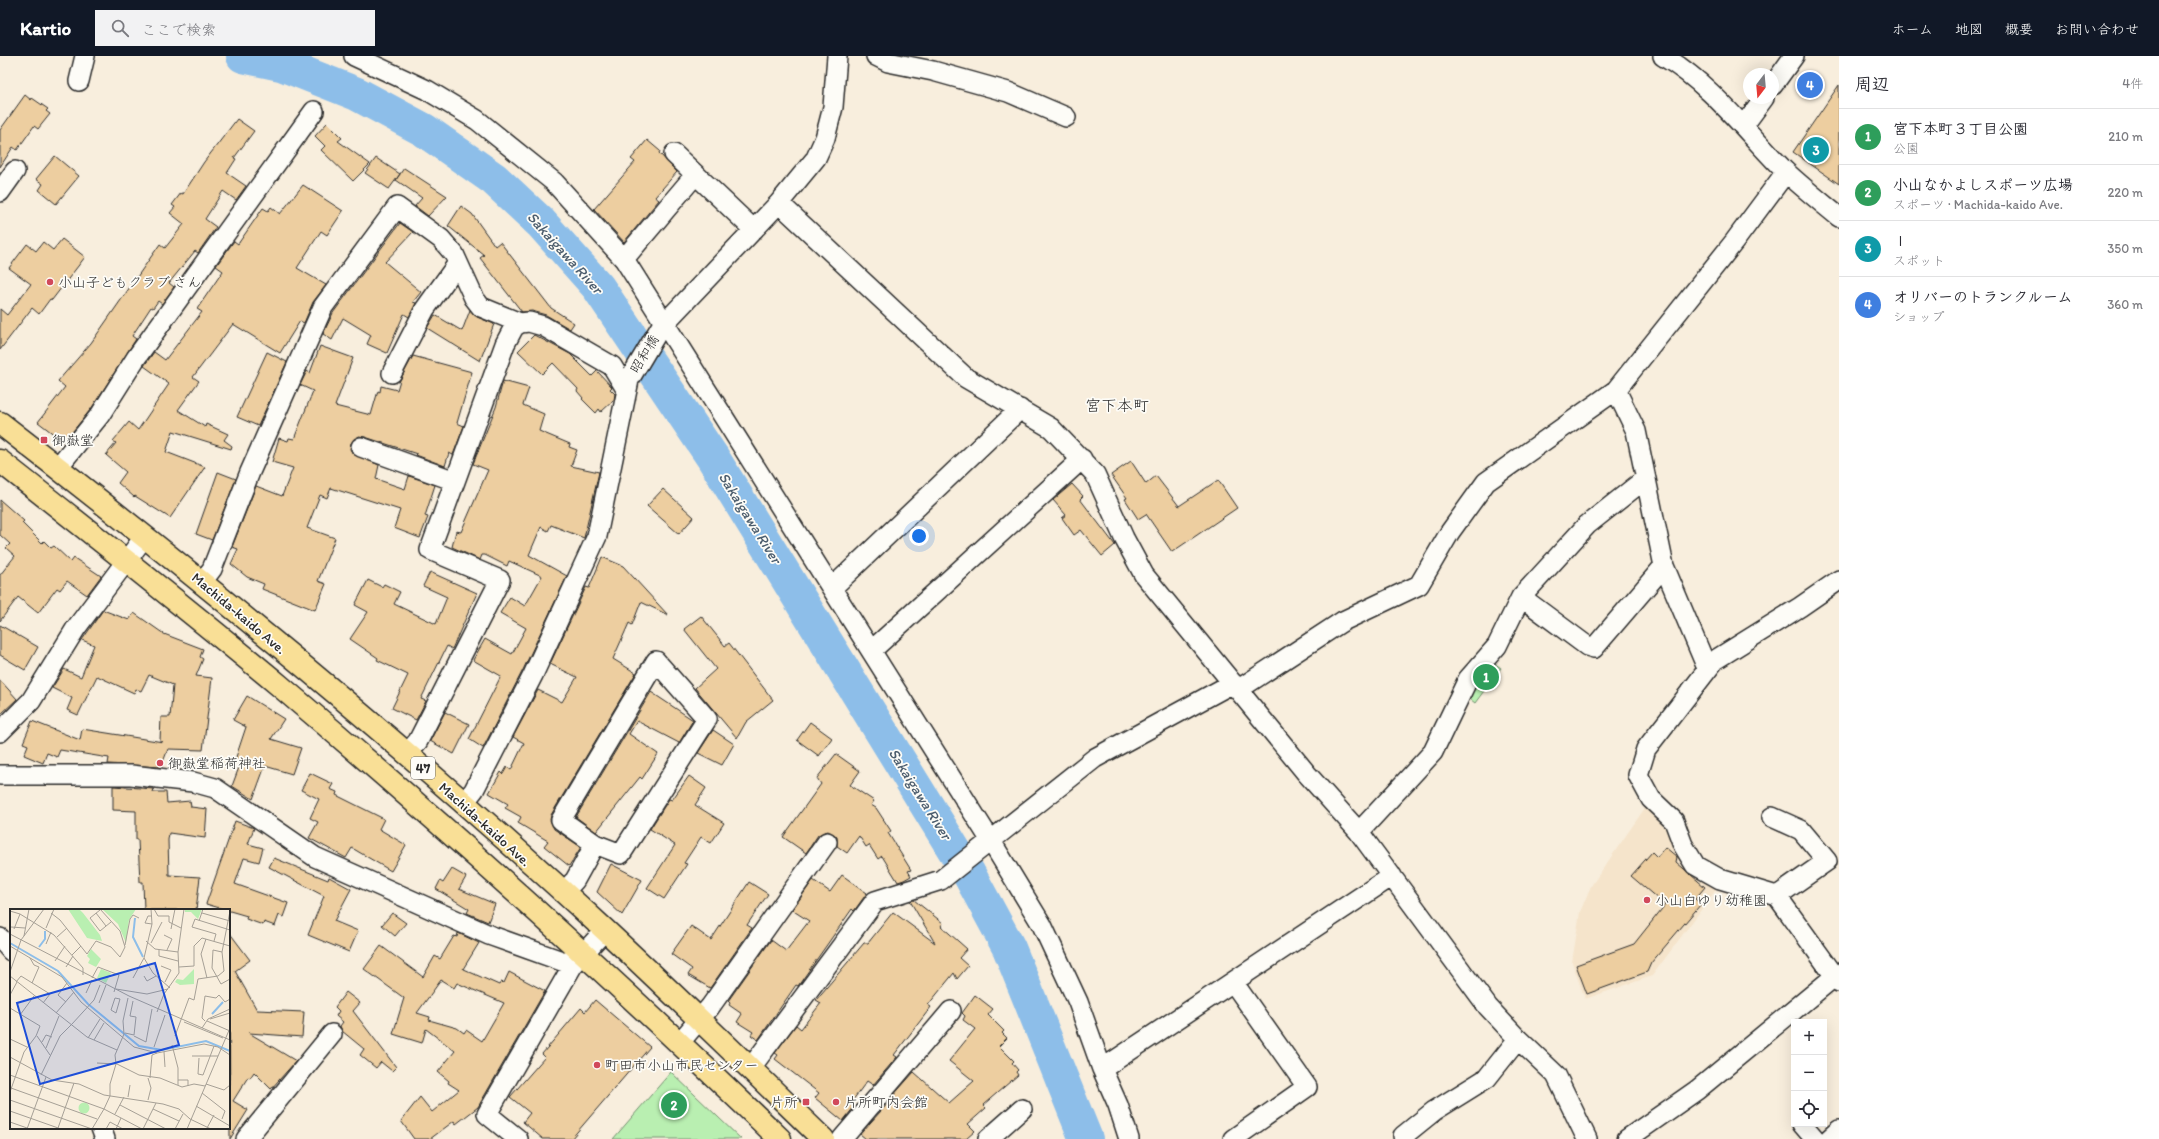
<!DOCTYPE html>
<html lang="ja">
<head>
<meta charset="utf-8">
<style>
	body { margin:0; font-family:Itim,"Klee One",sans-serif; background:#f2f2f3; color:#2b2b33 }
	.controls { position:absolute; right:12px; bottom:12px; display:grid; overflow:hidden; border-radius:0px; box-shadow:0 4px 16px #0002 }
	.controls button { width:36px; height:36px; display:grid; place-items:center; padding:0; border:0; border-bottom:1px solid #e1e1e2; background:#fff; color:#2b2b33; font:20px sans-serif }
	.compass { position:absolute; left:1743px; top:12px; width:36px; height:36px; border-radius:50%; background:#fff; box-shadow:0 4px 16px #0002; rotate:196deg }
	.you { position:absolute; left:919px; top:480px; width:14px; height:14px; margin:-10px; border:3px solid #fff; border-radius:50%; background:#1a73e8; box-shadow:0 0 0 6px #1a73e833 }
	.badge { display:grid; place-items:center; width:26px; height:26px; border-radius:50%; background:#111827; color:#fff; font-size:13px; font-weight:700 }
	.pin { position:absolute; translate:-50% -50%; border:2px solid #fff; box-shadow:0 1px 4px #0006 }
	.list { margin:0; padding:0; list-style:none }
	h2 { display:flex; justify-content:space-between; align-items:center; height:52px; margin:0; padding:0 16px; font-size:17px }
	h2 small { font-size:13px; font-weight:400; color:#7c7c81 }
	.list li { display:grid; grid-template-columns:26px 1fr auto; gap:12px; align-items:center; box-sizing:border-box; height:56px; padding:0 16px; border-top:1px solid #e1e1e2 }
	.list b { display:block; font-size:15px; white-space:nowrap }
	.list p { margin:0; font-size:13px; white-space:nowrap; color:#7c7c81 }
	.list em { font-size:13px; font-style:normal; color:#7c7c81 }
	.icon { flex:none; width:22px; height:22px; fill:none; stroke:currentColor; stroke-width:2; stroke-linecap:round; stroke-linejoin:round }
	.map { position:relative; flex:none; width:1839px; height:1083px; overflow:hidden }
	header { display:flex; align-items:center; gap:24px; box-sizing:border-box; height:56px; padding:0 20px; background:#111827; color:#fff }
	header strong { font-size:19px }
	nav { display:flex; gap:22px; margin-inline-start:auto; font-size:14px }
	.search { width:280px; height:36px; background:#f2f2f3; display:flex; align-items:center; gap:10px; box-sizing:border-box; padding:0 14px; border-radius:0px; color:#7c7c81; font-size:15px }
	main { display:flex }
	aside { flex:1; background:#fff }
	.map>svg:first-child { display:block }
</style>
</head>
<body>
<header>
<strong>Kartio</strong>
<div class="search"><svg class="icon" aria-label="search" viewBox="0 0 24 24"><circle cx="10" cy="10" r="6"/><path d="M15 15l6 6"/></svg>ここで検索</div>
<nav><a>ホーム</a><a>地図</a><a>概要</a><a>お問い合わせ</a></nav>
</header>
<main>
<div class="map">
<svg width="1839" height="1083" viewBox="0 0 1839 1083">
	<rect width="100%" height="100%" fill="#f8eedd"/>
	<filter id="ink" filterUnits="userSpaceOnUse"><feTurbulence type="fractalNoise" baseFrequency=".025" numOctaves="2"/><feDisplacementMap in="SourceGraphic" scale="8" xChannelSelector="R" yChannelSelector="G"/><feConvolveMatrix kernelMatrix="1 2 1 2 8 2 1 2 1" color-interpolation-filters="sRGB"/></filter>
	<g filter="url(#ink)">
		<path fill="#f5e4cb" d="M1647 749 1718 831 1652 920 1585 943 1572 906 1580 856 1591 830Z"/>
		<path fill="#b9efb1" stroke="#728d6e" d="M1491 605 1501 612 1475 647 1466 640Z
			M671 1016 741 1083H613Z"/>
		<g fill="none" stroke-linecap="round" stroke-linejoin="round">
			<path stroke="#8dbee9" stroke-width="34" d="M243 0 281 8 357 38 424 74 494 123 541 167 598 231 713 402 969 818 1009 892 1086 1083"/>
		</g>
		<path fill="#edcea0" stroke="#2b2b2b" fill-rule="evenodd" d="M1839 29V128L1793 96Z
			M25 39 31 44 32 42 48 53 46 55 50 58 38 73 34 70 17 94 13 91 0 111V74Z
			M237 63 254 75 234 102 236 103 227 117 246 130 236 144 223 135 205 163 216 171 198 197 195 195 169 227 174 231 162 248 158 245 153 252 151 251 132 280 136 283 91 353 64 386 38 366 65 331 58 325 91 287 160 188 165 192 184 168 170 157 175 151 172 149 181 137 183 138 204 106Z
			M327 67 342 82 338 85 370 108 353 125 321 94 325 90 315 80Z
			M647 84 660 95 659 97 677 116 655 141 659 144 624 186 594 153 635 106 631 103Z
			M55 100 79 120 56 148 39 134 43 128 36 123Z
			M376 102 400 118 389 133 365 117Z
			M404 112 447 140 428 160 415 150 422 142 396 124Z
			M303 129 343 155 327 179 321 175 297 212 326 229 313 246 304 267 300 265 280 297 233 268 193 321 199 325 178 354 205 371 206 368 228 378 224 384 232 390 231 393 173 375 166 396 205 411 170 462 135 440 134 441 118 427 126 416 106 399 116 387 113 385 129 366 138 374 169 328 144 310 154 296 165 304 202 256 197 253 223 215 216 210 234 185 238 188 263 152 268 155 271 151 280 158Z
			M461 150 472 158 495 190 500 186 551 252 574 267 570 273 546 259 532 255 522 256 480 202 484 199 448 170Z
			M400 167 413 176 385 206 421 236 413 246 416 247 409 261 404 258 387 297 367 288 371 279 343 262 332 284 323 278 333 257Z
			M62 183 85 201 52 244 50 243 39 258 32 252 0 294V253L7 259 31 228 9 212 27 188 36 195 43 186 53 194Z
			M470 254 477 261 494 268 480 305 427 272 435 259 462 275Z
			M534 279 570 298 592 320 597 315 612 331 610 333 615 338 614 344 601 356 599 353 596 357 582 343 583 342 577 335 578 333 553 307 542 318 518 295Z
			M320 290 353 302 335 350 371 359 378 335 380 336 381 330 397 334 400 324 413 300 472 316 457 367 464 370 453 399 449 397 445 410 416 399 417 398 365 381 359 380 351 387 350 393 353 398 379 409 376 423 405 433 409 420 435 429 425 460 428 461 420 482 394 472 400 454 331 432 327 442 320 439 307 472 335 482 318 525 326 528 315 554 262 533 264 528 247 521 231 508 238 493 232 491 256 430 282 440 293 412 272 406 279 382 288 385 289 382 294 383 313 335 300 329 307 315 310 317Z
			M267 296 287 306 258 370 237 361Z
			M503 325 529 332 523 349 544 358 539 375 570 388 569 391 577 394 571 410 599 416 584 482 551 469 548 475 541 471 529 499 567 520 523 614 483 692 469 683 501 620 473 604 485 583 512 598 526 572 500 557 510 541 525 550 542 520 509 505 507 510 485 499H482L480 504 452 491 456 475 461 476 488 414 473 408 496 351Z
			M1131 405 1146 428 1156 420 1179 450 1218 424 1237 452 1172 496 1146 458 1138 463 1125 443 1127 442 1111 419Z
			M218 416 236 423 212 484 196 478Z
			M1072 428 1083 440 1080 443 1115 489 1102 500 1081 474 1074 479 1062 462 1066 459 1053 444Z
			M663 433 694 461 679 478 647 450Z
			M0 444 24 465 22 467 42 487 44 485 51 492 54 490 71 506 74 502 101 520 87 539 67 525 60 534 57 532 38 557 18 541 0 565V519L15 500 6 492 10 488 0 479Z
			M602 501 623 510 668 559 641 546 632 569 629 567 613 603 636 617 551 759 550 764 554 773 581 791 569 810 544 790 548 785 518 767 521 761 505 752 508 748 489 737 501 716 503 718 507 711 511 714 524 687 513 681 538 634 562 646 577 621 550 608 586 531 589 532Z
			M430 516 477 537 452 593 447 590 421 643 426 645 416 664 392 652 408 619 377 604 378 602 350 583 368 556 355 549 368 524 382 531 384 528 400 536 394 548 436 568 447 541 423 530Z
			M103 554 129 564 134 557 164 578 203 593 200 601 203 603 196 620 212 622 203 694 168 693 161 711 108 708 109 702 60 694 57 701 47 697 43 707 24 699 28 689 23 687 32 665 80 684 82 673 163 686 160 685 161 661H170L173 629 149 619 141 635 136 633 134 637 97 620 78 659 67 654 72 642 52 632 64 613 81 621 94 589 82 584Z
			M701 560 725 590 729 587 773 644 746 666 737 682 695 632 716 613 684 573Z
			M0 569 38 591 25 614 0 599Z
			M0 624 17 643 0 659Z
			M651 636 693 664 679 687 637 665 629 678 658 698 642 723 640 721 596 776 576 761Z
			M247 640 284 663 271 683 301 692 292 718 265 710 253 743 232 730 241 706 235 704 246 671 233 664Z
			M445 656 469 668 454 698 430 685Z
			M810 666 832 682 819 700 797 684Z
			M713 674 734 688 722 709 698 697Z
			M836 698 860 715 850 729 874 745 871 749 876 752 891 775 888 777 911 814 908 815 911 820 904 824 898 826 882 800 878 803 869 789 866 791 859 780 847 797 837 790V781L828 775 818 779 806 797 783 781 821 728 817 722Z
			M310 717 333 728 330 733 337 736 336 739 384 763 379 773 406 789 391 815 352 792 346 802 309 782 318 766 310 762 319 743 301 734Z
			M689 720 706 732 695 749 724 767 711 787 701 781 684 807 687 808 664 843 647 832 675 789 650 773 669 743 672 744Z
			M113 730 154 733 153 736H166L167 747 190 745 191 751 207 753 205 782 169 777 168 784 169 819 200 821 196 854H144L143 826H140L138 784H136V755L113 754Z
			M235 765 254 772 248 788 263 792 259 806 244 802 235 828 288 847 283 861 279 859 275 870 264 866 263 869 246 863 247 860 206 848Z
			M1665 791 1677 801 1676 806 1705 831 1695 843 1701 848 1651 907 1647 916 1587 938 1576 909 1634 888 1665 849 1631 820 1652 796 1657 801Z
			M274 802 328 824 329 821 351 833 334 865 358 875 349 896 308 879 324 840 269 811Z
			M611 808 642 824 622 859 597 836Z
			M452 813 466 821 459 833 495 848 488 866 467 857 469 853 436 833 440 825 443 827Z
			M842 819 867 837 854 855 852 853 798 930 796 929 758 984 751 979 753 976 737 966 742 958 729 949 730 947 728 945 771 884 786 895 809 865 792 854 813 824 830 836Z
			M749 826 768 838 747 869 752 872 710 932 688 919 692 913 671 898 691 870 711 884Z
			M914 844 943 867 941 870 967 893 959 902 968 910 957 923 954 917 928 949 931 951 894 999 897 1001 873 1029 867 1025 850 1048 854 1051 843 1065 815 1042 819 1037 775 1003 778 999 775 997 796 969 801 973 821 947 816 944 864 887H868L893 856 935 887 910 845Z
			M392 857 406 867 395 880 382 869Z
			M229 876 250 904 235 915 257 954 304 956 302 981 249 977 296 1005 271 1033 254 1016 250 1022 248 1021 233 1045 248 1054 230 1083Z
			M458 877 479 887 463 913 499 929 501 926 504 927 509 916 545 935 478 1051 456 1068 454 1065 430 1083H414L401 1065 420 1041 432 1056 459 1034 448 1027 449 1025 438 1016 455 995 426 973 422 987 393 978 404 942 364 913 381 890 423 921 435 900 440 903 454 880 457 881ZM441 924 454 932 457 927 504 947 482 985 466 974 464 977 457 972 429 964 430 961 417 957Z
			M346 936 360 947 353 955 396 1011 392 1015 381 1006 376 1012 360 999 364 993 342 975 340 970 343 966 336 960 339 955 335 951Z
			M975 939 993 953 988 959 1004 975 1002 977 1007 982 999 990 1014 1005 1012 1007 1018 1014 1016 1016 1018 1019 983 1049 986 1052 968 1068 975 1075 966 1083H866L860 1078 891 1044 890 1043 914 1016 949 1047 974 1025 949 1005 975 973 963 964 965 960 962 957Z
			M595 944 650 991 571 1083H543L523 1066 530 1057 510 1041 545 1001 542 998 581 952 585 956Z"/>
		<g fill="none" stroke-linecap="round" stroke-linejoin="round">
			<defs>
				<path id="minor" d="M354 0 427 34 477 64 554 126 624 203 991 785 1042 869 1078 946 1102 1013 1118 1049 1129 1083
					M876 0 888 6 933 15 1008 36 1066 61
					M1663 0C1712 29 1745 75 1785 115 1802 131 1821 146 1839 161
					M79 25 85 0
					M1773 29 1794 0
					M1744 69 1764 42
					M674 98 753 173
					M0 136 15 115
					M779 147 966 322 1051 372 1095 418 1124 482 1144 519 1307 718 1359 776 1488 951 1518 983 1556 1019 1587 1083
					M624 203 695 119
					M392 317 425 253 458 207
					M1616 334 1636 375 1664 510 1707 612
					M361 391 455 425
					M58 411 100 359 136 302 314 55
					M1839 524 1800 551 1715 604 1646 693 1638 719 1651 743 1674 765 1683 789 1695 809 1720 823 1777 840 1839 926
					M202 526 212 513 250 416 323 251 397 151 441 183 454 198 474 242 481 251 520 267
					M832 532 1020 353
					M1521 541 1587 590 1594 592 1664 510
					M871 595 1082 403
					M656 605 707 663 621 798 595 788 561 764Z
					M1239 633 1343 565 1419 529 1450 476 1486 426 1616 334 1734 186 1786 116
					M0 676 31 645 76 572 145 480
					M407 698 418 685 500 524 430 494 505 288 514 271 520 267 529 266 543 270 612 310 626 333
					M0 719H131L193 726 215 732 315 801 489 879 573 909
					M463 748 474 734 533 619 597 480 629 324 660 272 779 147 816 102 825 82 833 51 837 0
					M1772 761 1801 774 1827 805 1777 840
					M1359 776 1433 696 1468 623 1497 590 1521 541 1587 469 1645 423
					M563 837 575 824 595 788
					M0 882 11 895
					M1233 926 1307 1031 1233 1083
					M680 986 710 951 827 786
					M750 1013 875 845 941 824 1095 702 1233 627
					M1102 1013 1392 820
					M1802 1068 1815 1083
					M101 1072 105 1083
					M246 1083 332 978
					M518 1083 487 1058 573 909 605 874
					M842 1083 951 955
					M988 1083 1022 1053
					M1405 1083 1403 1080 1434 1055 1487 1022 1518 983
					M1627 1083 1697 1034 1834 921
					M1829 1083 1839 1074"/>
				<path id="primary" d="M0 367C208 528 412 695 605 874 679 943 751 1013 823 1083
					M0 405C94 479 188 553 280 630 452 775 618 927 780 1083"/>
			</defs>
			<use href="#minor" stroke="#2b2b2b" stroke-width="22"/>
			<use href="#primary" stroke="#2b2b2b" stroke-width="25"/>
			<use href="#minor" stroke="#fdfcf7" stroke-width="19"/>
			<use href="#primary" stroke="#f9df96" stroke-width="22"/>
		</g>
	</g>
	<g fill="#d1495b" stroke="#fdfcf7" stroke-width="1.5">
		<circle cx="50" cy="226" r="4"/>
		<rect x="40" y="380" width="8" height="8" rx="2"/>
		<circle cx="160" cy="707" r="4"/>
		<circle cx="1647" cy="844" r="4"/>
		<circle cx="597" cy="1009" r="4"/>
		<rect x="802" y="1042" width="8" height="8" rx="2"/>
		<circle cx="836" cy="1046" r="4"/>
	</g>
	<g text-anchor="middle" stroke-width="3.5" stroke-linejoin="round" paint-order="stroke">
		<rect fill="#fdfcf7" stroke="#6a6a68" stroke-width="1" x="411" y="701" width="24" height="22" rx="3"/>
		<g font-size="13" font-weight="bold" fill="#2b2b2b">
			<text x="423" y="717">47</text>
		</g>
		<g font-size="14" fill="#2b2b2b" stroke="#fdfcf7" text-anchor="start">
			<text x="58" y="231">小山子どもクラブ さん</text>
			<text x="52" y="389">御嶽堂</text>
			<text x="168" y="712">御嶽堂稲荷神社</text>
			<text x="1655" y="849">小山白ゆり幼稚園</text>
			<text x="605" y="1014">町田市小山市民センター</text>
			<text x="798" y="1051" text-anchor="end">片所</text>
			<text x="844" y="1051">片所町内会館</text>
		</g>
		<g font-size="14" fill="#2b2b2b" stroke="#fdfcf7">
			<text transform="translate(644 298) rotate(-59)" y="5">昭和橋</text>
			<text transform="translate(239 557) rotate(40)" y="5">Machida-kaido Ave.</text>
			<text transform="translate(485 768) rotate(42)" y="5">Machida-kaido Ave.</text>
		</g>
		<g font-size="15" font-style="italic" fill="#4d5e6e" stroke="#fdfcf7">
			<text transform="translate(565 197) rotate(48)" y="5">Sakaigawa River</text>
			<text transform="translate(750 462) rotate(58)" y="5">Sakaigawa River</text>
			<text transform="translate(920 738) rotate(58)" y="5">Sakaigawa River</text>
		</g>
		<g font-size="16" fill="#2b2b2b" stroke="#fdfcf7">
			<text x="1117" y="355">宮下本町</text>
		</g>
	</g>
	<g transform="translate(10 853)">
		<rect width="220" height="220" fill="#f8eedd"/>
		<path d="M58 0H69L73 4 90 26 92 32 77 29ZM92 0H126L119 11 116 34 108 15ZM175 0H192L188 10 181 3H175ZM81 40 91 50 86 58 78 54 80 50 77 47ZM91 60 101 64 96 74 87 69ZM184 60V75L170 76 165 73 167 70 173 71ZM68.5 199a5.5 5.5 0 1 1 11 0a5.5 5.5 0 1 1-11 0Z" fill="#b9efb1"/>
		<path fill="none" stroke="#8dbee9" stroke-width="2" d="M125 9 123 28 133 48M0 34 48 62 78 95 129 137 152 141 196 132 220 142M29 38 35 30V22M202 105 213 93"/>
		<path fill="none" stroke="#a6a096" stroke-width="1" d="M144 0 148 7H159V13L171 19M90 1 80 9 90 22 101 13M0 2 10 5 44 26 73 59V66M41 4 50 11 77 45 86 32 101 38 110 48 115 38 110 22 90 0M86 4 96 17M192 4 220 12M142 7H138L135 14 142 15M189 12 193 0M1 18 15 19M36 19 44 0M4 20 10 5M161 20 165 0M0 25 119 87 220 131M154 26 162 30 157 41M14 27 19 0M47 28 57 19M196 30 191 45 197 69M136 32 145 40 168 43M204 32 206 25 182 18 185 10 220 21M141 34 152 13M36 35 41 23M115 36 120 10 123 6 129 9M0 37 52 68 71 93 124 138 147 144 194 135 208 138 220 146M149 41V47L168 52M212 43 203 41 202 59 211 75 220 70M62 46 71 37M20 49 24 56 29 58 22 74M134 49 143 64 160 79M45 52 55 37M151 57 161 61 155 73M56 58 63 47M169 58 184 57V37L192 29 220 37M0 63 11 31 34 0M0 67 77 128 107 141M134 67 137 72 146 67M82 69 88 58 109 66 104 83M123 69 134 49 142 15 141 0M6 73 11 67 40 85 33 94M106 80 137 85 158 80M76 84 82 71M0 86 7 73M105 89 110 90 106 104 101 101ZM56 93 48 86 57 74M89 94 96 76M0 99 30 117 26 127 14 143 0 183M147 103 154 85 169 64 168 43 174 0M46 104 64 83M10 106 24 87M200 110 220 104M195 112 192 109 195 87 206 89 209 86 215 93 220 90M197 112 220 122M174 113 213 129M62 115 84 91 90 76M192 119 198 110 220 100M115 124 124 126 126 108 120 107 123 92M27 127 40 146M124 127 136 133 142 100M165 127 179 89 184 91 188 70 208 67 214 62 212 43 220 2M78 129 90 110M0 130 17 138M84 131 94 114M32 133 36 126 42 128M162 136 168 159V176M144 138 155 106M36 139 49 107M154 143 155 158M182 147H208M0 148 42 171 69 175 94 186 153 195 169 200 180 210 201 220M189 149 188 165 193 166 204 137M87 154 107 155 129 166 150 169 172 178 184 175 195 177M0 166 94 200 100 187V175L106 155 105 146 114 125 113 112 118 89M31 166 50 127 62 115M138 169 141 179 138 191M140 169 142 146 147 144M168 171H178V177M196 175 214 181 220 176M1 179 87 210M192 184 215 202 212 210M118 188 120 176M0 191 82 220M110 196 156 220M186 197 220 217M143 200 169 212M0 202 51 220M105 205 114 188M0 213 20 220M48 219 64 174M197 219 204 206M17 220 36 168M82 220 94 200 132 220M96 220 100 213 113 220M106 220 111 209M133 220 146 194M165 220 173 205M177 220 220 119"/>
		<path fill="#1d4ed8" fill-opacity="0.15" stroke="#1d4ed8" stroke-width="2" d="M145 54 169 136 30 175 7 94Z"/>
		<rect width="220" height="220" fill="none" stroke="#2b2b2b" stroke-width="2"/>
	</g>
</svg>
<div class="controls">
<button>+</button>
<button>−</button>
<button><svg class="icon" aria-label="locate" viewBox="0 0 24 24"><circle cx="12" cy="12" r="6"/><path d="M12 2v4M12 18v4M2 12h4M18 12h4"/></svg></button>
</div>
<svg class="compass" viewBox="-18 -18 36 36"><path d="M0-13l5 13h-10z" fill="#e53935"/><path d="M0 13l5-13h-10z" fill="#7c7c81"/></svg>
<div class="you"></div>
<div class="pin badge" style="left:1486px;top:621px;background:#2e9e5b">1</div>
<div class="pin badge" style="left:674px;top:1049px;background:#2e9e5b">2</div>
<div class="pin badge" style="left:1816px;top:94px;background:#0f9aa8">3</div>
<div class="pin badge" style="left:1810px;top:29px;background:#3f7fe0">4</div>
</div>
<aside>
<h2>周辺<small>4件</small></h2>
<ul class="list">
<li><span class="badge" style="background:#2e9e5b">1</span><div><b>宮下本町３丁目公園</b><p>公園</p></div><em>210 m</em></li>
<li><span class="badge" style="background:#2e9e5b">2</span><div><b>小山なかよしスポーツ広場</b><p>スポーツ · Machida-kaido Ave.</p></div><em>220 m</em></li>
<li><span class="badge" style="background:#0f9aa8">3</span><div><b>Ⅰ</b><p>スポット</p></div><em>350 m</em></li>
<li><span class="badge" style="background:#3f7fe0">4</span><div><b>オリバーのトランクルーム</b><p>ショップ</p></div><em>360 m</em></li>
</ul>
</aside>
</main>
</body>
</html>
